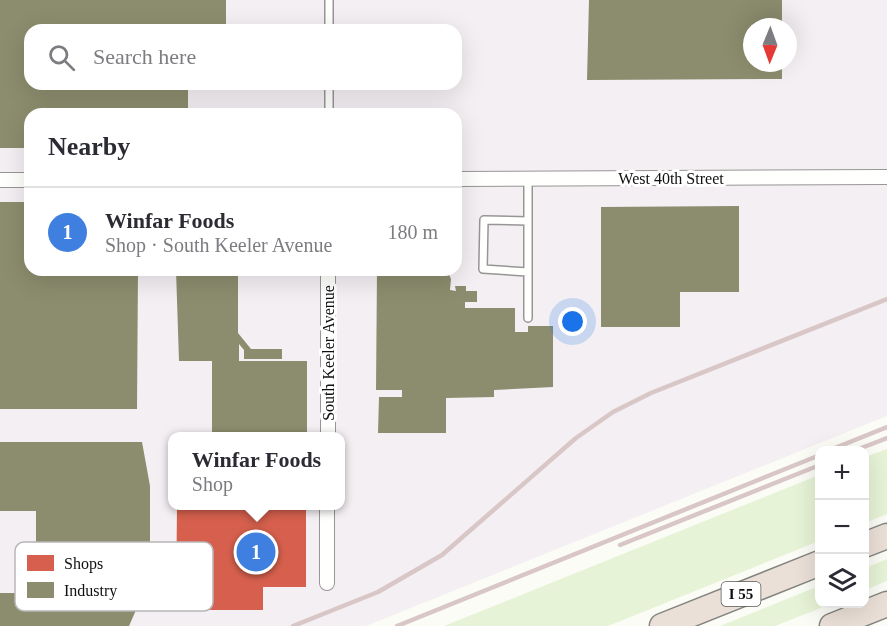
<!DOCTYPE html>
<html lang="en">
<head>
<meta charset="utf-8">
<style>
	body { margin:0; font-family:Georgia,serif; background:#f7f7f7; color:#2b2b33 }
	.controls { position:absolute; right:18px; bottom:18px; display:grid; overflow:hidden; border-radius:12px; box-shadow:0 6px 24px #0002 }
	.controls button { width:54px; height:54px; display:grid; place-items:center; padding:0; border:0; border-bottom:2px solid #e1e1e2; background:#fff; color:#2b2b33; font:30px sans-serif }
	.compass { position:absolute; left:743px; top:18px; width:54px; height:54px; border-radius:50%; background:#fff; box-shadow:0 6px 24px #0002; rotate:181deg }
	.you { position:absolute; left:573px; top:322px; width:21px; height:21px; margin:-15px; border:4px solid #fff; border-radius:50%; background:#1a73e8; box-shadow:0 0 0 9px #1a73e833 }
	.badge { display:grid; place-items:center; width:39px; height:39px; border-radius:50%; background:#636361; color:#fff; font-size:20px; font-weight:700 }
	.pin { position:absolute; translate:-50% -50%; border:3px solid #fff; box-shadow:0 2px 6px #0006 }
	.popup { position:absolute; left:168px; top:432px; width:177px; height:78px; box-sizing:border-box; display:grid; place-content:center; border-radius:12px; background:#fff; filter:drop-shadow(0 2px 4px #0005); font-size:20px; white-space:nowrap; color:#7c7c81 }
	.popup b { font-size:22px; color:#2b2b33 }
	.popup::after { content:''; position:absolute; left:50%; top:100%; margin-left:-12px; border:12px solid transparent; border-top-color:#fff }
	.list { margin:0; padding:0; list-style:none }
	h2 { display:flex; justify-content:space-between; align-items:center; height:78px; margin:0; padding:0 24px; font-size:26px }
	h2 small { font-size:20px; font-weight:400; color:#7c7c81 }
	.list li { display:grid; grid-template-columns:39px 1fr auto; gap:18px; align-items:center; box-sizing:border-box; height:90px; padding:0 24px; border-top:2px solid #e1e1e2 }
	.list b { display:block; font-size:22px; white-space:nowrap }
	.list p { margin:0; font-size:20px; white-space:nowrap; color:#7c7c81 }
	.list em { font-size:20px; font-style:normal; color:#7c7c81 }
	.icon { flex:none; width:33px; height:33px; fill:none; stroke:currentColor; stroke-width:2; stroke-linecap:round; stroke-linejoin:round }
	.map { position:relative; flex:none; width:887px; height:626px; overflow:hidden }
	.search { position:absolute; background:#fff; box-shadow:0 6px 24px #0002; left:24px; top:24px; width:438px; height:66px; display:flex; align-items:center; gap:15px; box-sizing:border-box; padding:0 21px; border-radius:18px; color:#7c7c81; font-size:22px }
	.panel { position:absolute; background:#fff; box-shadow:0 6px 24px #0002; left:24px; top:108px; width:438px; height:168px; border-radius:18px }
	.map>svg:first-child { display:block }
</style>
</head>
<body>
<div class="map">
<svg width="887" height="626" viewBox="0 0 887 626">
	<rect width="100%" height="100%" fill="#fcfcf7"/>
	<path fill="#f4eff3" fill-rule="evenodd" d="M0 0H887V416L366 626H0ZM752 27H788V63H752ZM30 30H456V84H30ZM30 114H456V270H30ZM172 436H340V506H172Z"/>
	<path fill="#e7f3d6" d="M887 449V514L865 523V457Z
		M819 475V541L608 626H444Z
		M887 559V581L865 590V568Z
		M819 586 820 604H831L775 626H720Z"/>
	<path fill="#d6604d" d="M177 506H306V587H263V610H176Z"/>
	<path fill="#8c8c6e" d="M0 0H226V30H30V84H188V114H30V148H0Z
		M589 0H782V27H752V63H782V79L587 80Z
		M0 202H30V270H138L137 409H0Z
		M739 206V292H680V327H601V207Z
		M176 270H238V333L251 349H282V359H244V350L239 344V361H307V436H212V361H179Z
		M377 270H447L451 279 450 290 456 291 455 286H466V291H477V302H465V308H515V332H528V326H553V387L494 390V397L446 398V433H378L379 397H402V390H376Z
		M0 442H142L150 486V557L144 592 129 626H0V593H36V511H0Z"/>
	<g fill="none" stroke-linecap="round" stroke-linejoin="round">
		<defs>
			<path id="lane" d="M329 0V30
				M329 84V114
				M528 179V318
				M528 221 484 220 483 269 528 272"/>
			<path id="street" d="M456 179 887 177
				M0 180H30
				M328 436V270
				M327 583V506"/>
			<path id="highway" d="M864 545 887 536
				M662 626 820 563
				M832 626 887 604"/>
		</defs>
		<use href="#lane" stroke="#969694" stroke-width="10"/>
		<use href="#street" stroke="#969694" stroke-width="16"/>
		<use href="#highway" stroke="#848481" stroke-width="27"/>
		<use href="#lane" stroke="#fffffe" stroke-width="7"/>
		<use href="#street" stroke="#fffffe" stroke-width="14"/>
		<use href="#highway" stroke="#ebe0d7" stroke-width="24"/>
		<path stroke="#d9c6c7" stroke-width="4.5" d="M830 450 887 427
			M856 450 887 438
			M620 545 820 465
			M293 626 378 592 442 555 576 438 613 412 651 393 887 299
			M397 626 820 455"/>
	</g>
	<g text-anchor="middle" stroke-width="6" stroke-linejoin="round" paint-order="stroke">
		<rect fill="#fff" stroke="#585858" stroke-width="1.5" x="721.5" y="582" width="39" height="24" rx="4.5"/>
		<g font-size="15" font-weight="bold" fill="#101010">
			<text x="741" y="599">I 55</text>
		</g>
		<g font-size="16" fill="#101010" stroke="#fff">
			<text x="671" y="184">West 40th Street</text>
			<text transform="translate(328 353) rotate(-90)" y="6">South Keeler Avenue</text>
		</g>
	</g>
	<rect x="15" y="542" width="198" height="69" rx="9" fill="#fff" stroke="#b7b7b7" stroke-width="1.5"/>
	<rect x="27" y="555" width="27" height="16" fill="#d6604d"/>
	<rect x="27" y="582" width="27" height="16" fill="#8c8c6e"/>
	<g font-size="16" fill="#101010">
		<text x="64" y="569">Shops</text>
		<text x="64" y="596">Industry</text>
	</g>
</svg>
<div class="controls">
<button>+</button>
<button>−</button>
<button><svg class="icon" aria-label="layers" viewBox="0 0 24 24"><path d="M12 4l9 5-9 5-9-5zM3 14l9 5 9-5"/></svg></button>
</div>
<svg class="compass" viewBox="-18 -18 36 36"><path d="M0-13l5 13h-10z" fill="#e53935"/><path d="M0 13l5-13h-10z" fill="#7c7c81"/></svg>
<div class="you"></div>
<div class="pin badge" style="left:256px;top:552px;background:#3f7fe0">1</div>
<div class="popup"><b>Winfar Foods</b>Shop</div>
<div class="search"><svg class="icon" aria-label="search" viewBox="0 0 24 24"><circle cx="10" cy="10" r="6"/><path d="M15 15l6 6"/></svg>Search here</div>
<section class="panel">
<h2>Nearby<small></small></h2>
<ul class="list">
<li><span class="badge" style="background:#3f7fe0">1</span><div><b>Winfar Foods</b><p>Shop · South Keeler Avenue</p></div><em>180 m</em></li>
</ul>
</section>
</div>
</body>
</html>
